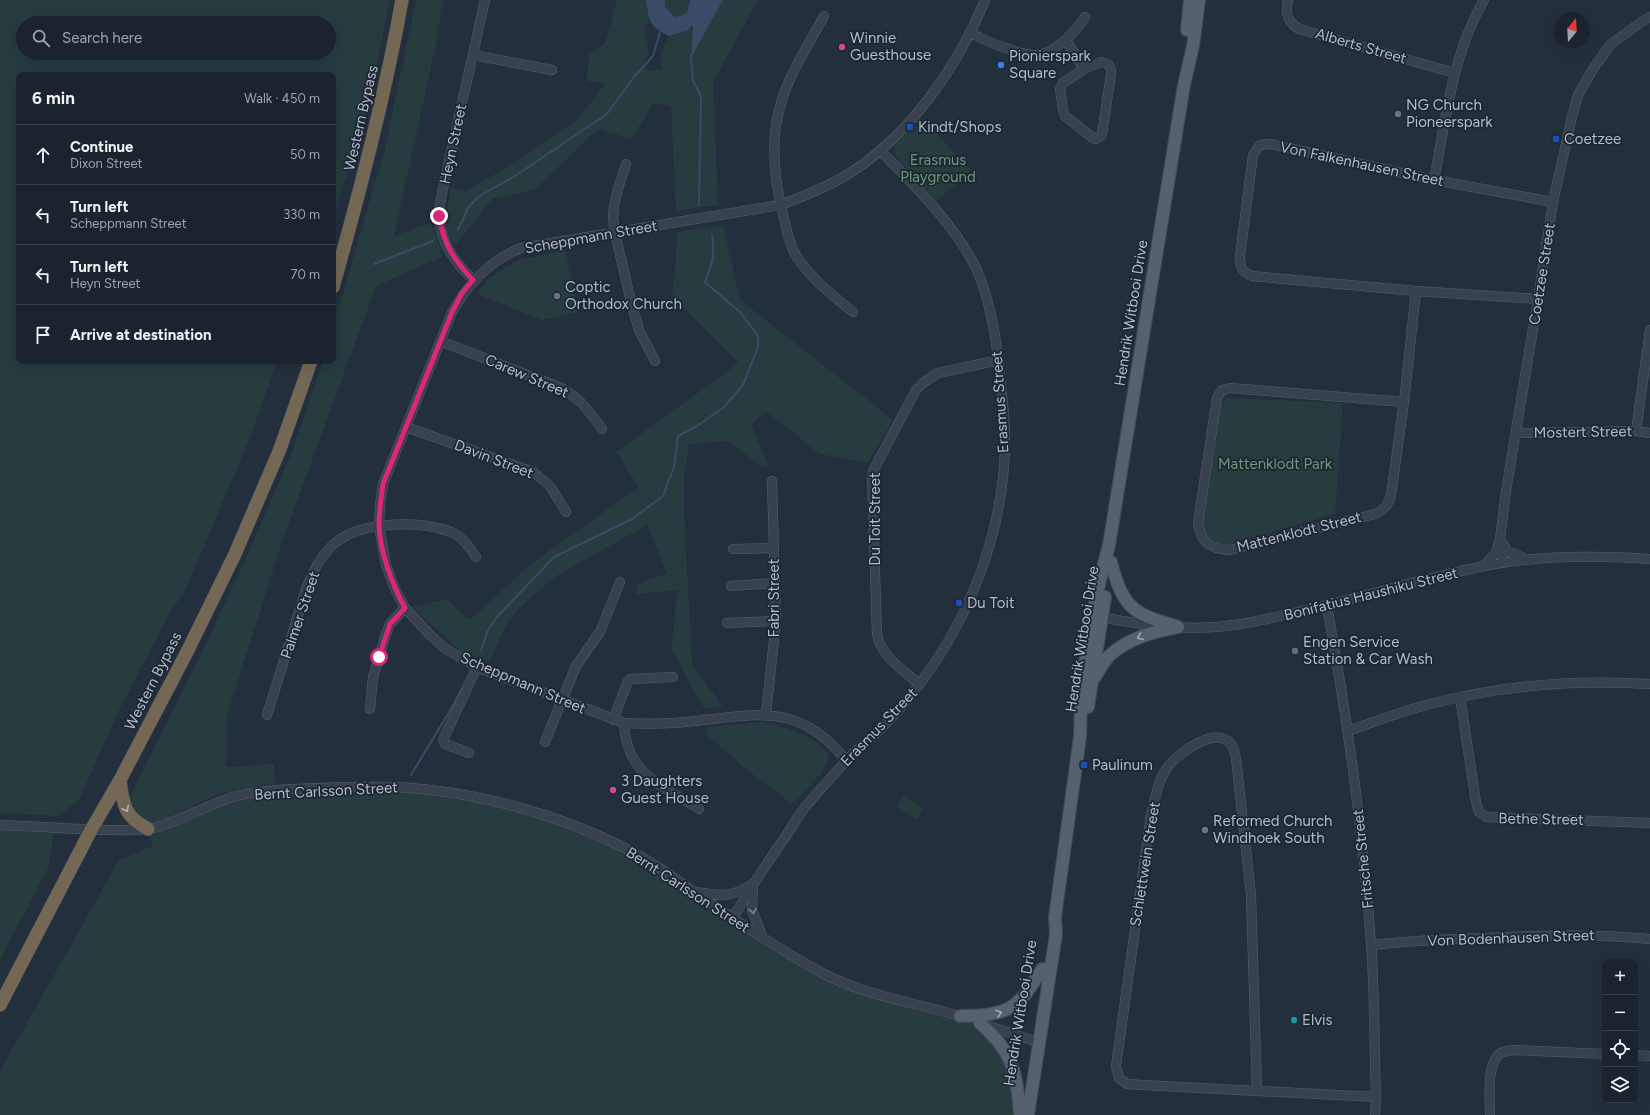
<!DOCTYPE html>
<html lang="en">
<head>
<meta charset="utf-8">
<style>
	body { margin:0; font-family:Figtree,sans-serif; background:#242b36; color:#f1f3f6 }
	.controls { position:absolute; right:12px; bottom:12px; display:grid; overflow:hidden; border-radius:8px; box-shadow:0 4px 16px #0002 }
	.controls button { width:36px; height:36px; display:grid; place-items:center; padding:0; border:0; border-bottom:1px solid #39404a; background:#1b232e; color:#f1f3f6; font:20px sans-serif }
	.compass { position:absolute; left:1554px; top:12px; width:36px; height:36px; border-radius:50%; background:#1b232e; box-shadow:0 4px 16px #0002; rotate:18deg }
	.stop { position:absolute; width:12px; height:12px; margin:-9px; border:3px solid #db2777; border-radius:50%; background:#fff }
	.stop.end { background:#db2777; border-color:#fff; box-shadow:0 1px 4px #0008 }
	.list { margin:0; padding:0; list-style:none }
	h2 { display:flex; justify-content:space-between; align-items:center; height:52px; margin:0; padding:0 16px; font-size:17px }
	h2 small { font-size:13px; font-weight:400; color:#a0a4aa }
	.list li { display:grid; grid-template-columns:26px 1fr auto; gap:12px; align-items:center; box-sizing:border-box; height:60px; padding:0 16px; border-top:1px solid #39404a }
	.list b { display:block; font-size:15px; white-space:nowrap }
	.list p { margin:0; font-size:13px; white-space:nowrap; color:#a0a4aa }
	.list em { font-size:13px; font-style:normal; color:#a0a4aa }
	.icon { flex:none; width:22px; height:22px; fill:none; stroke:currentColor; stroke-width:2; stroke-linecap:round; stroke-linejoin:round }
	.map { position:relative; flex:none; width:1650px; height:1115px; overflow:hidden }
	.search { position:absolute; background:#1b232e; box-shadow:0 4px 16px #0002; left:16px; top:16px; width:320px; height:44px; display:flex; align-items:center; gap:10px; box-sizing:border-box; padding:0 14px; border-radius:22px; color:#a0a4aa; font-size:15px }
	.panel { position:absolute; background:#1b232e; box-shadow:0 4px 16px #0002; left:16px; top:72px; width:320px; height:292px; border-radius:8px }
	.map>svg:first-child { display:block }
</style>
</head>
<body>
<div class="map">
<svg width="1650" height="1115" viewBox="0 0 1650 1115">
	<rect width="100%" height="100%" fill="#242f3e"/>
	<path fill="#263c3f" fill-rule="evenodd" d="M0 0H390L370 99 333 219V75H19V361H277L250 438 184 593 170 612 118 712 79 800 58 816 0 813ZM23 23H329V53H23Z
		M416 0H443L435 48 394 236 431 223 443 256 376 286 283 539 227 715 226 767 274 764V783C255 787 234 789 217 795 199 801 169 822 152 824 139 824 131 809 129 799L204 648 247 556 290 457 323 361H333V326L384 153Z
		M617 0H646L649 19 644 29 649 54 643 64 648 71 662 69 661 53 669 36 686 31 693 25 691 57 723 0H758L713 82 718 205 676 211 671 105 653 104 631 139 598 129 534 190 492 199 455 246C453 242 448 237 447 232 442 218 451 202 450 187L465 191 503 170 578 119 606 83 587 81 589 55 605 43Z
		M665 0H690L687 13 679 16 674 17 665 6Z
		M923 119 971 171 936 201 895 155V146L902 138Z
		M723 225 740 300 893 420 868 463 820 454 766 411 751 425 769 466 762 467 728 441 689 444 684 477V510L692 664 723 707 704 708 671 649 678 590 635 594 638 584 667 573 647 525 553 578 523 605 507 623 489 662 462 652 412 607 446 599 470 620 531 564 639 487 616 452 739 363 672 296 676 260 677 232Z
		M565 250 579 312 542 320 477 294 488 279 516 261Z
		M1227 398 1343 403 1335 514 1230 544 1212 547 1203 531 1202 525 1220 406Z
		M762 722C786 728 814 734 829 756 826 773 804 792 792 804L747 770 706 734 705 727Z
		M388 786 531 812 617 844 826 974 980 1023 1000 1043 1020 1115H0V1071L119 860 153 846 148 829 236 796Z
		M904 796 923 809 916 819 897 806Z
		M0 825 55 827 48 868 0 960Z"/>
	<path fill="#394c67" d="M646 0H665V6L674 17 679 16 687 13 690 0H723L691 58 693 25 686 31 669 36C649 26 649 21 646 0Z"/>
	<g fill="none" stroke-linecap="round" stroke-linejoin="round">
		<path stroke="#394c67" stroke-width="2" d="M691 56 693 81 701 96 699 205
			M458 230 468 208 478 197 515 176 607 114 634 77 653 56 661 29
			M374 264 433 241
			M481 651 487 632 497 617 554 557 632 519 663 496 674 467 678 436 697 426 724 407 743 385 758 347V336L741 313 705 282C713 263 715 254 712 234
			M411 775 454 704 466 681"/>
		<defs>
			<path id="minor" d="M1288 0C1285 14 1287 21 1299 29L1455 73
				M824 16C809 44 790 72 781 103 770 138 774 178 783 214 787 231 790 250 802 264 816 283 835 297 853 312
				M971 33C985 41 1020 55 1035 55 1053 55 1077 31 1085 17
				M1066 40 1084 69
				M473 55 552 70
				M1101 62 1108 64 1111 70V74L1102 134 1101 136 1096 139 1093 138 1065 116 1063 110 1060 89 1063 83 1084 69Z
				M626 164 617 192 614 206 613 217 615 233 632 306 639 330 655 361
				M1434 180C1446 120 1452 54 1484 0
				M473 280C456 263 441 244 439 218 438 210 441 201 442 193L485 0
				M1538 299 1416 291 1252 276C1242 272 1240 267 1240 256L1253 155 1260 145 1270 144 1434 180 1553 202
				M440 341 561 388C581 399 589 411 602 429
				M1404 402 1230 388 1222 390 1217 398 1198 523C1201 543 1210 549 1230 550L1375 514C1385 509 1388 505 1391 495L1404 402 1416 291
				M406 427 533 472 550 486 566 512
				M1636 431 1650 330
				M1517 433 1636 431 1650 433
				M1502 542 1507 551 1526 559
				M733 549 774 548
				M1503 563 1500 539 1506 491 1538 299 1553 202 1571 121 1578 95 1593 69 1611 44 1643 21 1650 17
				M1484 566 1496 553 1499 542
				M731 586 775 583
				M1327 606C1347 717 1363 829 1371 943 1375 994 1374 1046 1376 1097L1375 1115
				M1096 616C1135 624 1177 630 1216 627 1242 625 1268 619 1293 613 1357 599 1420 579 1484 566 1538 555 1595 555 1650 559
				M727 623 776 621
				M919 684C903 670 882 657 877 635L872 477 874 469 916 390 923 383 938 373 999 360
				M1460 697 1476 802 1479 812 1486 817 1650 823
				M370 709 373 677 386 634 390 624 405 608
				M766 714 776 621 772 481
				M267 715 307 586C314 570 321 555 335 543 361 521 420 520 451 532 463 537 469 547 476 557
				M613 720 628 681 630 679 673 677
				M624 723C626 774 661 785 699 809
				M1348 731C1374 722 1400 712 1426 705 1499 686 1575 679 1650 684
				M545 742 576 666 600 632 620 582
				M469 753 445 744 443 740 477 667
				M846 760C796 699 754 716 685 722 665 724 645 724 624 723L477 667 446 649 431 636 405 608 395 589 386 565 379 526 380 504 383 484 452 312C469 283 489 261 521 248L780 205C805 196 828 187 850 173 911 134 958 66 985 0
				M0 825C34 826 69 829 103 830 118 830 134 831 149 829 180 823 206 804 236 796 262 790 291 789 318 788 356 787 394 785 431 790 506 799 586 824 650 862 670 874 688 888 706 900 744 926 783 952 824 974 869 997 919 1003 966 1018
				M753 887 752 910 763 938
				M698 892C721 896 732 898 752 884
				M733 918C749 890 767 863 786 836 792 827 797 818 803 810 816 793 831 778 845 762 854 752 864 744 874 735 894 717 911 696 927 674 976 605 1006 520 1005 435 1005 416 1002 396 1000 377 997 341 991 302 976 268 955 225 913 184 880 150
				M1371 945C1410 941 1448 939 1486 938 1541 935 1595 934 1650 939
				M982 1024 1038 1042
				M1635 1055 1650 1056
				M1257 1091 1251 895 1236 758C1235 754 1234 749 1232 746 1219 723 1177 753 1167 768 1158 781 1155 799 1151 815L1116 1066 1119 1078 1127 1084 1142 1085 1376 1097
				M1490 1115C1490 1099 1486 1062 1501 1053 1504 1051 1509 1051 1513 1050L1605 1054"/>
			<path id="major" d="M1187 30 1190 0
				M1111 562C1123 607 1132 614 1176 626
				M1095 677C1099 670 1104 662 1109 656 1128 638 1153 632 1178 627
				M1088 707 1105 597
				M960 1016C1008 1015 1017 1011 1042 969
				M980 1023C1013 1052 1016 1070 1020 1113
				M1028 1115 1056 934 1055 917 1080 737C1081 674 1092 606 1109 545L1184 85 1193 46 1199 0"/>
			<path id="highway" d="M333 287C360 192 385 97 402 0
				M120 780C123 805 124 816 148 829
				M0 1005 91 830 120 780 187 652 235 554 280 449 311 361"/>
		</defs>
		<use href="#minor" stroke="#565f6c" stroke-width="10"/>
		<use href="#major" stroke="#414a57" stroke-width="14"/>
		<use href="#highway" stroke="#434c59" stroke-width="14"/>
		<use href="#minor" stroke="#38414e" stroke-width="9"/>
		<use href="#major" stroke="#56606e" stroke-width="12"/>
		<use href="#highway" stroke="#746855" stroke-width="13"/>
	</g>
	<defs><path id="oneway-chevron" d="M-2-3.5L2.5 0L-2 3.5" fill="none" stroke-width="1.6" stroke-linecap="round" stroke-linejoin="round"/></defs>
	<g stroke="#a1aab7">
		<use href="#oneway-chevron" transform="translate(1140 637) rotate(158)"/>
		<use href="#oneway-chevron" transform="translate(999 1013) rotate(-16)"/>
	</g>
	<use stroke="#aeb4bd" href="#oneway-chevron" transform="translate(126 809) rotate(63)"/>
	<use stroke="#7c8592" href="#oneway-chevron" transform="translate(753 911) rotate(80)"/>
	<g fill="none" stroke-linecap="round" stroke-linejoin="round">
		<path stroke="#db2777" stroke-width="5" d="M379 657 390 624 405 608C392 584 380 552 379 525 379 511 381 498 383 484L452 312 462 293 473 280C454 260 444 245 439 216"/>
	</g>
	<g fill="#d1479c" stroke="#1d2633" stroke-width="1.5">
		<circle cx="842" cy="47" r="4"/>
		<circle cx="613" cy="790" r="4"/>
	</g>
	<circle fill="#3f7fe0" stroke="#1d2633" stroke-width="1.5" cx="1001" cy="65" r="4"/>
	<g fill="#6b7280" stroke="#1d2633" stroke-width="1.5">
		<circle cx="1398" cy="114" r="4"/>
		<circle cx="557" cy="296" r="4"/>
		<circle cx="1205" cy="830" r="4"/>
	</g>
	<g fill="#1a4fb4" stroke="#1d2633" stroke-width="1.5">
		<rect x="906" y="123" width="8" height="8" rx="2"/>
		<rect x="1552" y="135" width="8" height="8" rx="2"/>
		<rect x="955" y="599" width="8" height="8" rx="2"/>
		<rect x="1080" y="761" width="8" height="8" rx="2"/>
	</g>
	<circle fill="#5c6f8a" stroke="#1d2633" stroke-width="1.5" cx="1295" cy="651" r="4"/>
	<circle fill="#0f9aa8" stroke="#1d2633" stroke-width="1.5" cx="1294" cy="1020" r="4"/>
	<g text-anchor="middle" stroke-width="3.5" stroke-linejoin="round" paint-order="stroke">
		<g font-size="15" fill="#b4bcc9" stroke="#1d2633" text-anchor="start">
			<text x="850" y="43">Winnie<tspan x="850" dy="17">Guesthouse</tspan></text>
			<text x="1009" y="61">Pionierspark<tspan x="1009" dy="17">Square</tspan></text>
			<text x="1406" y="110">NG Church<tspan x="1406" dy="17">Pioneerspark</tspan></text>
			<text x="918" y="132">Kindt/Shops</text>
			<text x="1564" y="144">Coetzee</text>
			<text x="565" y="292">Coptic<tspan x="565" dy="17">Orthodox Church</tspan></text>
			<text x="967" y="608">Du Toit</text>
			<text x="1303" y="647">Engen Service<tspan x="1303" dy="17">Station &amp; Car Wash</tspan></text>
			<text x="1092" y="770">Paulinum</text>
			<text x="621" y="786">3 Daughters<tspan x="621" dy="17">Guest House</tspan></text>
			<text x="1213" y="826">Reformed Church<tspan x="1213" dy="17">Windhoek South</tspan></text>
			<text x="1302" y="1025">Elvis</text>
		</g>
		<g font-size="15" fill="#b4bcc9" stroke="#1d2633">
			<text transform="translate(1361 46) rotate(16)" y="5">Alberts Street</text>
			<text transform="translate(361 118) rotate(-77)" y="5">Western Bypass</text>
			<text transform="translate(453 144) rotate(-78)" y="5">Heyn Street</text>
			<text transform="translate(1362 164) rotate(12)" y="5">Von Falkenhausen Street</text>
			<text transform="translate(591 237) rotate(-10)" y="5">Scheppmann Street</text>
			<text transform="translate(1542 274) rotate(-81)" y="5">Coetzee Street</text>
			<text transform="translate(1131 313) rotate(-81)" y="5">Hendrik Witbooi Drive</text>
			<text transform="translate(527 376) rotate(23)" y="5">Carew Street</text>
			<text transform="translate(1000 402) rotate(-94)" y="5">Erasmus Street</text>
			<text transform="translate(1583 432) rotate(-1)" y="5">Mostert Street</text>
			<text transform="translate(494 459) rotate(21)" y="5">Davin Street</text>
			<text transform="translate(875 519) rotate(-90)" y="5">Du Toit Street</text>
			<text transform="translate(1299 532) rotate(-14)" y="5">Mattenklodt Street</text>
			<text transform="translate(1371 594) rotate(-14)" y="5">Bonifatius Haushiku Street</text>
			<text transform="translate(774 598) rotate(-90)" y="5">Fabri Street</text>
			<text transform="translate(300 615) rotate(-71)" y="5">Palmer Street</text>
			<text transform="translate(1082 639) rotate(-81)" y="5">Hendrik Witbooi Drive</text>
			<text transform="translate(153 681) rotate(-63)" y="5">Western Bypass</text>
			<text transform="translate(523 683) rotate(23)" y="5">Scheppmann Street</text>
			<text transform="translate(879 727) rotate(-46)" y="5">Erasmus Street</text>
			<text transform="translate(326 791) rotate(-3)" y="5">Bernt Carlsson Street</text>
			<text transform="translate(1541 819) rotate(1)" y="5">Bethe Street</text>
			<text transform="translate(1363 859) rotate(-96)" y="5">Fritsche Street</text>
			<text transform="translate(1145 864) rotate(-81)" y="5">Schlettwein Street</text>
			<text transform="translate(688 890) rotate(33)" y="5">Bernt Carlsson Street</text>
			<text transform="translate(1511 938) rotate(-2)" y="5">Von Bodenhausen Street</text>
			<text transform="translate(1020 1013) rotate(-81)" y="5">Hendrik Witbooi Drive</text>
		</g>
		<g font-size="15" fill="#6b9a76" stroke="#1d2633">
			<text x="938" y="165">Erasmus<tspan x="938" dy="17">Playground</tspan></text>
			<text x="1275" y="469">Mattenklodt Park</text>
		</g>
	</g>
</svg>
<div class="controls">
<button>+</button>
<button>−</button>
<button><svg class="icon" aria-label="locate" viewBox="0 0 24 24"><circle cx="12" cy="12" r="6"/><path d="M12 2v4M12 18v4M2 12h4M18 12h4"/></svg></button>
<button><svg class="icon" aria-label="layers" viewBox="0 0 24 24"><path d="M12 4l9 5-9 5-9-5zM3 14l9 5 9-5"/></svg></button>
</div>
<svg class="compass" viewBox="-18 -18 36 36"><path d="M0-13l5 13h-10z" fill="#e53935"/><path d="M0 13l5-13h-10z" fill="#a0a4aa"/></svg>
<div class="stop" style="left:379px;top:657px"></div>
<div class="stop end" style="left:439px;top:216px"></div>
<div class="search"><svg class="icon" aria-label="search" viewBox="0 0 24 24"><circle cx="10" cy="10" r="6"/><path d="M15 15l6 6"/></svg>Search here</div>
<section class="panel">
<h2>6 min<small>Walk · 450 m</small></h2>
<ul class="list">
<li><svg class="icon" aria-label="ahead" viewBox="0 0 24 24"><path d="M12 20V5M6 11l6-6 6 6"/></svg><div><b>Continue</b><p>Dixon Street</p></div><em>50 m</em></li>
<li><svg class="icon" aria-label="left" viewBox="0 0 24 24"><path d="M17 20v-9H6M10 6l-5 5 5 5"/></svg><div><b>Turn left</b><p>Scheppmann Street</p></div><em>330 m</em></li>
<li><svg class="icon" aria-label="left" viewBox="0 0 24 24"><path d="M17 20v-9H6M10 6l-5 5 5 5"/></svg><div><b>Turn left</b><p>Heyn Street</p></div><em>70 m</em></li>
<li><svg class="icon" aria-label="arrive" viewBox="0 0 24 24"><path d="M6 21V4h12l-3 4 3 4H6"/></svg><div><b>Arrive at destination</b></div></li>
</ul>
</section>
</div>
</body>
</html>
